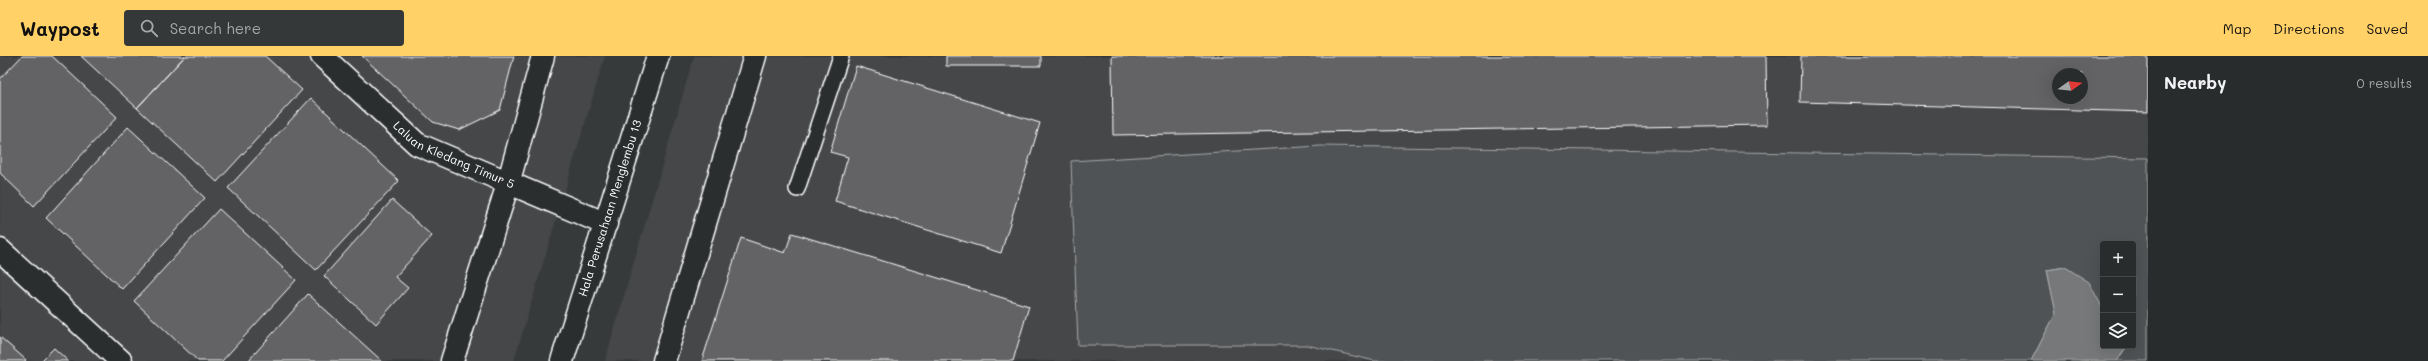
<!DOCTYPE html>
<html lang="en">
<head>
<meta charset="utf-8">
<style>
	body { margin:0; font-family:Mali,sans-serif; background:#353838; color:#f1f3f6 }
	.controls { position:absolute; right:12px; bottom:12px; display:grid; overflow:hidden; border-radius:4px; box-shadow:0 4px 16px #0002 }
	.controls button { width:36px; height:36px; display:grid; place-items:center; padding:0; border:0; border-bottom:1px solid #454848; background:#292c2c; color:#f1f3f6; font:20px sans-serif }
	.compass { position:absolute; left:2052px; top:12px; width:36px; height:36px; border-radius:50%; background:#292c2c; box-shadow:0 4px 16px #0002; rotate:75deg }
	.list { margin:0; padding:0; list-style:none }
	h2 { display:flex; justify-content:space-between; align-items:center; height:52px; margin:0; padding:0 16px; font-size:17px }
	h2 small { font-size:13px; font-weight:400; color:#a5a7a9 }
	.icon { flex:none; width:22px; height:22px; fill:none; stroke:currentColor; stroke-width:2; stroke-linecap:round; stroke-linejoin:round }
	.map { position:relative; flex:none; width:2148px; height:305px; overflow:hidden }
	header { display:flex; align-items:center; gap:24px; box-sizing:border-box; height:56px; padding:0 20px; background:#ffd166; color:#111 }
	header strong { font-size:19px }
	nav { display:flex; gap:22px; margin-inline-start:auto; font-size:14px }
	.search { width:280px; height:36px; background:#353838; display:flex; align-items:center; gap:10px; box-sizing:border-box; padding:0 14px; border-radius:4px; color:#a5a7a9; font-size:15px }
	main { display:flex }
	aside { flex:1; background:#292c2c }
	.map>svg:first-child { display:block }
</style>
</head>
<body>
<header>
<strong>Waypost</strong>
<div class="search"><svg class="icon" aria-label="search" viewBox="0 0 24 24"><circle cx="10" cy="10" r="6"/><path d="M15 15l6 6"/></svg>Search here</div>
<nav><a>Map</a><a>Directions</a><a>Saved</a></nav>
</header>
<main>
<div class="map">
<svg width="2148" height="305" viewBox="0 0 2148 305">
	<rect width="100%" height="100%" fill="#373a3b"/>
	<filter id="ink" filterUnits="userSpaceOnUse"><feTurbulence type="fractalNoise" baseFrequency=".025" numOctaves="2"/><feDisplacementMap in="SourceGraphic" scale="8" xChannelSelector="R" yChannelSelector="G"/><feConvolveMatrix kernelMatrix="1 2 1 2 8 2 1 2 1" color-interpolation-filters="sRGB"/></filter>
	<g filter="url(#ink)">
		<path fill="#444748" fill-rule="evenodd" d="M0 0H605L514 305H0Z
			M694 0H2148V102L1320 90 1307 289 1375 305H605ZM2058 18H2082V42H2058Z"/>
		<path fill="#505354" stroke="#a8a9aa" d="M1320 90 2148 102V305H2117L2125 293 2123 290H2133V188H2103V253L2088 226 2065 211 2047 214 2056 257 2031 305H1375L1307 289H1078L1071 105Z"/>
		<path fill="#767879" stroke="#adaeaf" d="M2065 211 2089 226 2103 253V290H2123L2125 293 2117 305H2031L2056 257 2047 214Z"/>
		<path fill="#636465" stroke="#fff" fill-rule="evenodd" d="M22 0H52L117 61 34 150 0 117V23Z
			M81 0H185L137 52Z
			M185 0H265L302 34 217 126 137 52Z
			M362 0H514L500 54 459 74 433 66Z
			M946 0H1041V10H946Z
			M1112 0H1766L1767 69 1113 79Z
			M1801 0H2148V56L1800 46ZM2058 18H2082V42H2058Z
			M856 10 1040 67 1001 197 835 145 848 101 830 96Z
			M311 42 399 125 316 214 228 132Z
			M128 71 205 142 122 233 46 162Z
			M392 144 432 180 395 221 408 232 376 268 324 220Z
			M219 153 296 224 222 305H198L134 245Z
			M792 177 1029 250 1013 305H702L741 182 785 197Z
			M308 238 382 305H248Z
			M0 281 26 304 25 305H0Z
			M54 292 68 305H41Z"/>
		<g fill="none" stroke-linecap="round" stroke-linejoin="round">
			<defs>
				<path id="service" d="M797 133 841 0"/>
				<g id="minor">
					<path id="s1" d="M322 0 417 88 606 168"/>
					<path d="M0 194 121 305"/>
					<path d="M452 305 508 128 543 0"/>
					<path d="M664 305 755 0"/>
				</g>
				<g id="tertiary">
					<path id="s2" d="M562 305 658 0"/>
				</g>
			</defs>
			<use href="#service" stroke="#fff" stroke-width="18"/>
			<use href="#minor" stroke="#fff" stroke-width="25"/>
			<use href="#tertiary" stroke="#fff" stroke-width="25"/>
			<use href="#service" stroke="#2a2d2e" stroke-width="15"/>
			<use href="#minor" stroke="#2a2d2e" stroke-width="22"/>
			<use href="#tertiary" stroke="#2a2d2e" stroke-width="22"/>
		</g>
	</g>
	<g text-anchor="middle" stroke-width="3.5" stroke-linejoin="round" paint-order="stroke">
		<g font-size="12" fill="#fff" stroke="#2a2d2e">
			<text dy="4" stroke="none"><textPath href="#s1" startOffset="167">Laluan Kledang Timur 5</textPath></text>
			<text dy="4" stroke="none"><textPath href="#s2" startOffset="160">Hala Perusahaan Menglembu 13</textPath></text>
		</g>
	</g>
</svg>
<div class="controls">
<button>+</button>
<button>−</button>
<button><svg class="icon" aria-label="layers" viewBox="0 0 24 24"><path d="M12 4l9 5-9 5-9-5zM3 14l9 5 9-5"/></svg></button>
</div>
<svg class="compass" viewBox="-18 -18 36 36"><path d="M0-13l5 13h-10z" fill="#e53935"/><path d="M0 13l5-13h-10z" fill="#a5a7a9"/></svg>
</div>
<aside>
<h2>Nearby<small>0 results</small></h2>
<ul class="list">
</ul>
</aside>
</main>
</body>
</html>
